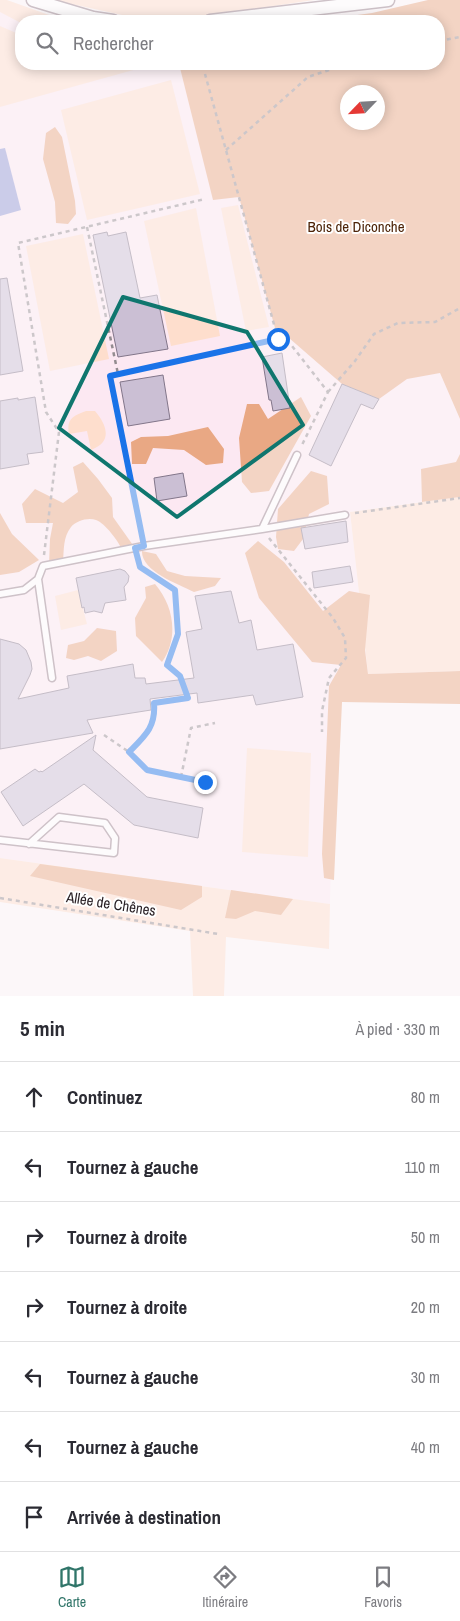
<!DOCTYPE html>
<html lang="fr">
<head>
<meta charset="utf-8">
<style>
	body { margin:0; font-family:"Archivo Narrow",sans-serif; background:#f2f2f3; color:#2b2b33 }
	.compass { position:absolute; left:340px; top:85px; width:45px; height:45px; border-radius:50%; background:#fff; box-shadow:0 2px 12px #0003; rotate:245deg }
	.stop { position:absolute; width:15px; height:15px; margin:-11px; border:4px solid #1a73e8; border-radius:50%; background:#fff }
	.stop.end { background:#1a73e8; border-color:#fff; box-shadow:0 1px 5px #0008 }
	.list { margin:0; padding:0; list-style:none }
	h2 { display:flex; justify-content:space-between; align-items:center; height:65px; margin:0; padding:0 20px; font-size:21px }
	h2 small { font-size:16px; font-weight:400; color:#7c7c81 }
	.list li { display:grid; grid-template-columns:32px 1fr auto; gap:15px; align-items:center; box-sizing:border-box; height:70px; padding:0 20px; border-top:1px solid #e1e1e2 }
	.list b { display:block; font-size:19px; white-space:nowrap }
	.list em { font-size:16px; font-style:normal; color:#7c7c81 }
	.icon { flex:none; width:28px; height:28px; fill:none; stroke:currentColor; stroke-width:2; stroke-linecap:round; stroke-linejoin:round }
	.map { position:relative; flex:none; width:460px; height:996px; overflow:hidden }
	.search { position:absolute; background:#fff; box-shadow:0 2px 12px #0003; left:15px; right:15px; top:15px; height:55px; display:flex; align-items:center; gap:12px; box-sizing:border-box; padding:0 18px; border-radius:20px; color:#7c7c81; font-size:19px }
	.sheet { height:555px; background:#fff }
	nav { display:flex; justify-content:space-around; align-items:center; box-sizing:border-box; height:70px; border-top:1px solid #e1e1e2; background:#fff; font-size:14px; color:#7c7c81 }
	nav a { display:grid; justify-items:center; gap:2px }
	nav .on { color:#307569 }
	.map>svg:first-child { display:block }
</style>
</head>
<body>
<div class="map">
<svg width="460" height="996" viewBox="0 0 460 996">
	<rect width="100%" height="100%" fill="#fcf7f9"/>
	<path fill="#fce8f2" d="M0 2 21 21V64H179L213 199 239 197 278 339 289 338 326 370 378 398 407 378 440 373 460 419V454L456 462 421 470 422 502 350 512 368 674 335 702 330 904 0 858Z"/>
	<path fill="#fedecd" d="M0 0H7L66 21H21V23L0 12Z
		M53 0H314L202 17 145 20Z
		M0 26 21 35V64H130L136 65 137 69 0 107Z
		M171 80 200 194 87 220 61 110Z
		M238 205 269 327 246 331 221 208Z
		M196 208 220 336 171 346 144 221Z
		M83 234 109 359 50 371 26 246Z
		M86 411H95C107 425 113 442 91 450L87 431 69 434C66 419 73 416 86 411Z
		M460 497V671L368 674 350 512Z
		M78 590 87 624 61 630 55 596Z
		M247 748 311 753 308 857 242 852Z
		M0 858 330 904 329 949 226 937 224 996H193L190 931 0 902Z"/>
	<path fill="#e9a884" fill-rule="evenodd" d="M428 0H460V419L440 373 407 379 379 399 342 384 289 338 278 339 239 197 213 200 179 64H439V21H313L372 13ZM348 92H378V122H348Z
		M55 127 62 137 75 201 76 214 68 224 56 223 55 202 43 159 46 133Z
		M301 397 311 416 269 491 251 493 242 482 239 438 247 404H259L268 419Z
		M208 427 224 449 223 463 206 465 184 450 153 448 146 464H132L131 442 141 437 168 436Z
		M460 454V497L422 502 421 469 456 462Z
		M83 462 98 479 112 498 113 517 135 548 122 550C119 542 105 523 96 520 88 517 76 521 71 527 63 537 64 550 63 562L49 565 50 539 53 523H26L22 504 35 489 63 503 78 492 73 467Z
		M311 471 327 476 329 504 309 514 303 539 294 551 278 549 276 537 278 509Z
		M0 513 12 534 39 560 19 572 0 575Z
		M258 541 284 562 323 611 349 591 370 595 365 650 368 674 460 671V704L342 702 334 880 324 878 322 854 329 686 341 665 312 662 259 598 245 553Z
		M142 551 156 554 167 571 185 576 221 578 215 586 194 592C178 584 141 571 142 551Z
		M155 584C174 606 179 638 162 662L136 636 135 618 146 598 145 587Z
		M97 628 116 631 117 651 101 661 88 656 74 660 66 658 68 645 84 641Z
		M40 864 202 886V897L181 910 30 876Z
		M231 890 293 899 281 915 255 911 236 919 225 918Z"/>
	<path fill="#9097d5" d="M5 148 21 210 0 216V149Z"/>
	<path fill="#cbbfd4" stroke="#82768a" d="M107 232 108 236 126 232 140 298 157 295 168 349 118 357 93 235Z
		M7 278 23 371 0 375V279Z
		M282 353 290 408 273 411 271 400H269L262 357Z
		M163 375 170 419 128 426 120 382Z
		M342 384 379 399 373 409 361 404 331 466 309 455Z
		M35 397 43 452 27 454 29 464 0 469V401L18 398V400Z
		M183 473 187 496 157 501 154 478Z
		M346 521 348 542 305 549 301 528Z
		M350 566 353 582 314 588 312 572Z
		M120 569 125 571 129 576 128 582 124 587 126 600 105 603 102 613 94 611 85 613 84 607 82 608 76 578Z
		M231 591 239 623 251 620 257 650 293 644 303 697 256 705 253 695 198 703 197 693 150 699 151 710 87 720 93 733 0 749V639L19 644 26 650 31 662 32 669 30 675 18 699 69 688 67 676 133 664 135 678H145L146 684 194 678 186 632 202 629 195 596Z
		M96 735 93 750 147 797 203 808 198 838 134 825 84 784 23 826 1 792 35 769 39 772 41 771 42 772Z"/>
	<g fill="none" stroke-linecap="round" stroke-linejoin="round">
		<defs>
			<path id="service" d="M262 529 345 515
				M38 579 43 566 144 546 262 529 297 455
				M0 594 24 590 38 579 52 678
				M0 840 114 853 115 838 105 823 59 817 29 844"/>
			<path id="minor" d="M33 0 93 18 113 21
				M210 21 388 0"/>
		</defs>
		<use href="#service" stroke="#97808c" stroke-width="9"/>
		<use href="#minor" stroke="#97808c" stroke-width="15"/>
		<path stroke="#938c90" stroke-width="2.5" stroke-dasharray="4 4" stroke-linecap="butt" d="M439 41 460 37
			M226 150 308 77 347 64
			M87 227 118 374
			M278 339 292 346 328 392 301 447
			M328 392 355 361 374 334 398 323 435 322 460 308
			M355 513 460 498
			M142 537 110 375 278 339 205 74
			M269 538 333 618 345 638 346 658 329 678 322 711V732
			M44 555 59 432 46 412 18 243 205 199
			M138 556 141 567 175 590 178 634 167 665 180 676 188 698 154 703C156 727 145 736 129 752L147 770 205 782
			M104 735 129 752
			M181 777 191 728 215 723
			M0 898 218 934"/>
		<use href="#service" stroke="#fff" stroke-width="6"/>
		<use href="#minor" stroke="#fff" stroke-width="12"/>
	</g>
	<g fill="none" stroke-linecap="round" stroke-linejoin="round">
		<path stroke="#1a73e8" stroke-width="6" d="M205 782 147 770 129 752C145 736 156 727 154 703L188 698 180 676 167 665 178 634 175 590 140 567 135 548 144 546 110 376 278 339"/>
	</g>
	<path d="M0 0H460V996H0ZM123 297 247 332 303 425 177 517 59 428Z" fill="#fcf7f9" fill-opacity=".55" fill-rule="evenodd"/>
	<path fill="none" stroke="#0f766e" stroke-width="4" stroke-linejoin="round" d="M123 297 247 332 303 425 177 517 59 428Z"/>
	<g text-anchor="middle" stroke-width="4" stroke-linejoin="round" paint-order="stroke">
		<g font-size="15" fill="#4d2408" stroke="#fff">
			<text x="356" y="232">Bois de Diconche</text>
		</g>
		<g font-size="15" fill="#271e23" stroke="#fff">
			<text transform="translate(111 904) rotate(9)" y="5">Allée de Chênes</text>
		</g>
	</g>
</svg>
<svg class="compass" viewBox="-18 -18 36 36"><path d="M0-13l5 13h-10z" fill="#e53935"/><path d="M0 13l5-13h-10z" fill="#7c7c81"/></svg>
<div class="stop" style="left:278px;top:339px"></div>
<div class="stop end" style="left:205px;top:782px"></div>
<div class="search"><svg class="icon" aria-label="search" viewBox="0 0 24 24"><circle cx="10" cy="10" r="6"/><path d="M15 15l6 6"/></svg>Rechercher</div>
</div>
<section class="sheet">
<h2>5 min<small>À pied · 330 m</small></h2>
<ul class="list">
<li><svg class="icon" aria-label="ahead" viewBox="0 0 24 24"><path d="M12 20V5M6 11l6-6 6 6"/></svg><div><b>Continuez</b></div><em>80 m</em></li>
<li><svg class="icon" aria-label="left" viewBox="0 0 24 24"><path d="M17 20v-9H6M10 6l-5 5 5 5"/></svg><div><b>Tournez à gauche</b></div><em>110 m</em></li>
<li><svg class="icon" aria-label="right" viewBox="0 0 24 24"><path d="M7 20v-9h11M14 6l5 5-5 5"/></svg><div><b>Tournez à droite</b></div><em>50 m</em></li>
<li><svg class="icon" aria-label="right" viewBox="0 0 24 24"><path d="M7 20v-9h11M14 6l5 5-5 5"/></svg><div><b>Tournez à droite</b></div><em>20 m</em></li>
<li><svg class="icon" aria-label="left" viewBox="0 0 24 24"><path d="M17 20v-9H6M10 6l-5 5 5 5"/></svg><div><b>Tournez à gauche</b></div><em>30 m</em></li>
<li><svg class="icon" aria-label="left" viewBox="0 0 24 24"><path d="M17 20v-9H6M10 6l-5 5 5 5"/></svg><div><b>Tournez à gauche</b></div><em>40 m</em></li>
<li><svg class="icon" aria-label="arrive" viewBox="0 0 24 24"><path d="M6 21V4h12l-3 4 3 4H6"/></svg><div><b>Arrivée à destination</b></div></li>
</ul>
</section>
<nav>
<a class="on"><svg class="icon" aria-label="map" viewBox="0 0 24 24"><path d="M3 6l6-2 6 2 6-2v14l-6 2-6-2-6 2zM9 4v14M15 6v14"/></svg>Carte</a>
<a><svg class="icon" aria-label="directions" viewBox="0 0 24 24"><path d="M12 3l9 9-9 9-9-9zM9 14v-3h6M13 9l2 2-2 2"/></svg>Itinéraire</a>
<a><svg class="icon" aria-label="saved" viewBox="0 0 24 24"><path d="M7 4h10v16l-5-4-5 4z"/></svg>Favoris</a>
</nav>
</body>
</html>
